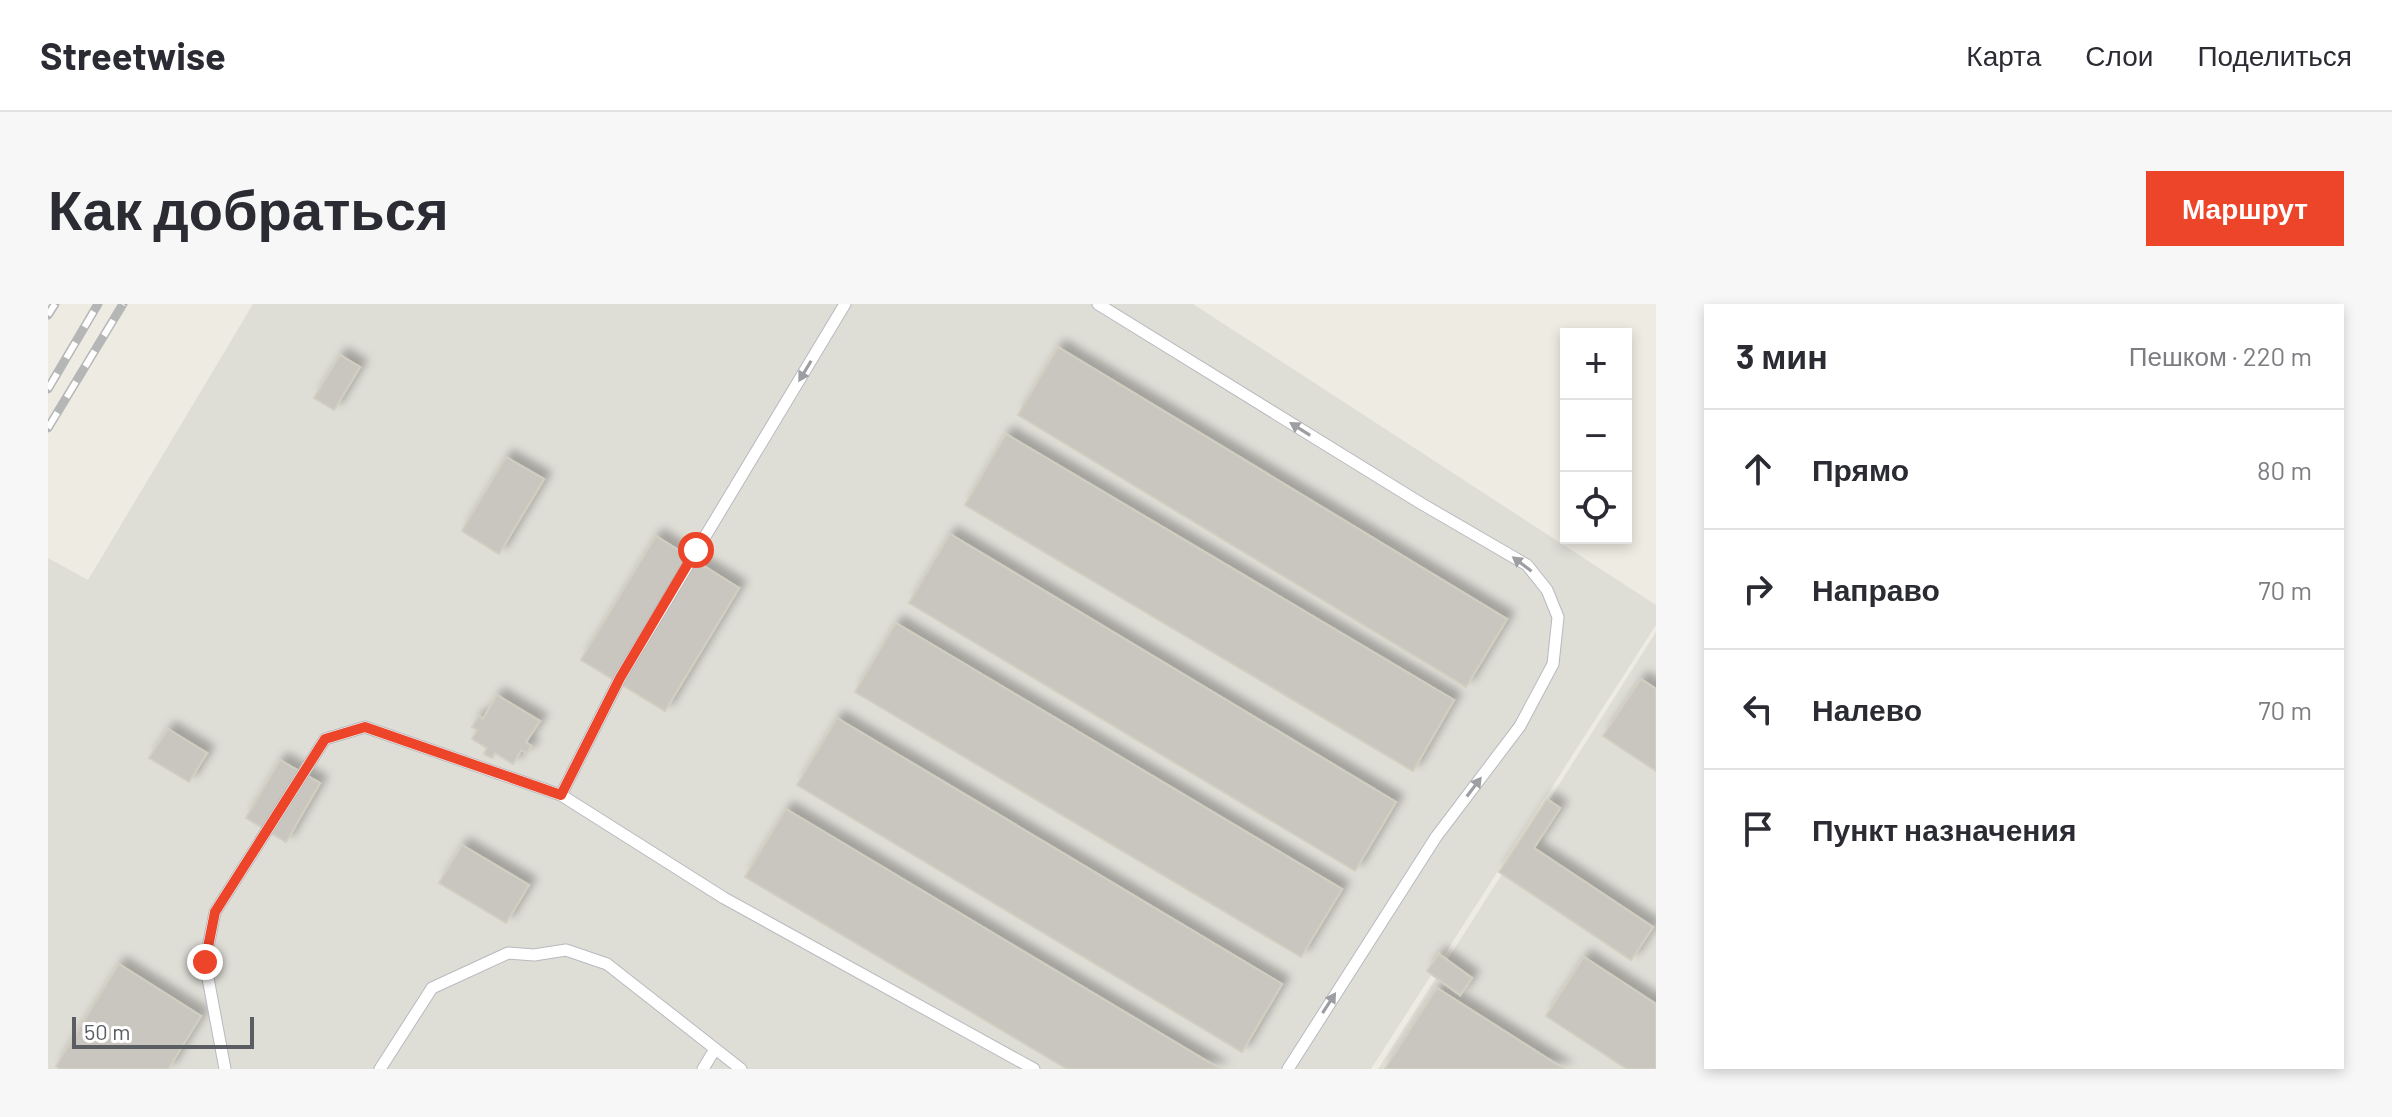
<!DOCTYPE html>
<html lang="ru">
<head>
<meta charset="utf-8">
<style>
	body { margin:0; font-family:Barlow,sans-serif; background:#f7f7f7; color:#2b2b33 }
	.controls { position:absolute; right:24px; top:24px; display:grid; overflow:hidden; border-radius:0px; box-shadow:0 4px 12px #0003 }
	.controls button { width:72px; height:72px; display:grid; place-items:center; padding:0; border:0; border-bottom:2px solid #e1e1e2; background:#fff; color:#2b2b33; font:40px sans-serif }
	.scale { position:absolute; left:24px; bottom:20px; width:182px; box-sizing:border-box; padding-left:8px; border:4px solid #5a5e63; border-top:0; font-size:22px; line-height:28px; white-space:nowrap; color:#5a5e63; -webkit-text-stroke:6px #fff; paint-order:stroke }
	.stop { position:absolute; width:24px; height:24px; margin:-18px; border:6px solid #ed4529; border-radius:50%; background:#fff }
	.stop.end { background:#ed4529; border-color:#fff; box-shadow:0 2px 8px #0008 }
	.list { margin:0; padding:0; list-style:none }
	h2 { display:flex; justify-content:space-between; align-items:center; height:104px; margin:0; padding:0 32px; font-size:34px }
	h2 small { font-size:26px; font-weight:400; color:#7c7c81 }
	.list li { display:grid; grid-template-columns:52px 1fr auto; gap:24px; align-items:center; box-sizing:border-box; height:120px; padding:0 32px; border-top:2px solid #e1e1e2 }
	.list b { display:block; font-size:30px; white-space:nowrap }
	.list em { font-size:26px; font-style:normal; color:#7c7c81 }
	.icon { flex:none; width:44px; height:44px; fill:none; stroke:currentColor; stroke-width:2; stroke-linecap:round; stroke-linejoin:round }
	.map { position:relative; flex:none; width:1608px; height:765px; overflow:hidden; border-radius:0px }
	header { display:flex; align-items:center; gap:48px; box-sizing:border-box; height:112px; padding:0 40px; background:#fff; border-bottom:2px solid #e1e1e2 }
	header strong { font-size:38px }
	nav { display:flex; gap:44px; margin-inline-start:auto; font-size:28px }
	.intro { display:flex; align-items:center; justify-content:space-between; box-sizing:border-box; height:192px; padding:0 48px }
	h1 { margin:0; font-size:56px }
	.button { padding:20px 36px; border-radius:0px; background:#ed4529; color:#fff; font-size:28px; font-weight:700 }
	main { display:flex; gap:48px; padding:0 48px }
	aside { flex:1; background:#fff; border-radius:0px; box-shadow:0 4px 12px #0003 }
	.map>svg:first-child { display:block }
</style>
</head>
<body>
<header>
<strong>Streetwise</strong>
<nav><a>Карта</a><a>Слои</a><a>Поделиться</a></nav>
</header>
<div class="intro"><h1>Как добраться</h1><a class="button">Маршрут</a></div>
<main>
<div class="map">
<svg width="1608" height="765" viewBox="0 0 1608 765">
	<defs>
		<filter id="shadow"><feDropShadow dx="7" dy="-7" stdDeviation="4" flood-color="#0004"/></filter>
	</defs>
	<rect width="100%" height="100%" fill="#eeece2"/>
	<path fill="#deddd6" d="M205 0H1145L1608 301V321L1323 765H0V254L40 276Z
		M1608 328V765H1330Z"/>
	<path fill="#c8c6bf" stroke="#d2cec0" stroke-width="2" filter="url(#shadow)" d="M1010 43 1459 315 1418 383 970 111Z
		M292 51 312 63 286 106 266 94Z
		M958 130 1406 396 1365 467 917 201Z
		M458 153 496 175 451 250 414 227Z
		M902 230 1348 498 1307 567 861 299Z
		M608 232 691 284 617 407 533 356Z
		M848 319 1294 585 1253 653 807 388Z
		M1593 375 1608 385V467L1555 432Z
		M449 391 492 417 478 438 483 442 479 449 473 446 465 460 447 449 444 454 436 450 439 444 424 435 429 426 424 423 431 412 435 415Z
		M789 414 1234 680 1194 748 749 481Z
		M120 425 159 449 141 478 101 454Z
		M232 456 272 479 238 538 198 514Z
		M1499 495 1512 504 1486 544 1605 623 1583 656 1451 568Z
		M738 505 1172 765H1019L697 573Z
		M414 541 481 581 458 619 391 579Z
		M1391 650 1424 674 1412 691 1379 667Z
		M1536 653 1608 700V765H1579L1498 712Z
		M71 660 153 712 120 765H12L8 762Z
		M1389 684 1516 765H1337Z"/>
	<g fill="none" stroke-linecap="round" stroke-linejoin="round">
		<defs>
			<path id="service" d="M1050 0 1374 200 1479 261 1499 286 1510 313 1505 360 1472 422 1388 533 1240 765
				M513 491 572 374 797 0
				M177 765 157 658 167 608 277 435 317 423 513 491 676 594 986 765
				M332 765 384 684 460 649 486 651 518 646 559 660 693 765
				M655 765 667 745"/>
		</defs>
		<use href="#service" stroke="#b7babf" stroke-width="13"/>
		<use href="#service" stroke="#fff" stroke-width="11"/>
		<defs>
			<path id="rail" d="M0 11 7 0
				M0 85 50 0
				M0 124 75 0"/>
		</defs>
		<use href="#rail" stroke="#b5b6b6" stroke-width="9"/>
		<use href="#rail" stroke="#fff" stroke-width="6" stroke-dasharray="18" stroke-linecap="butt"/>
	</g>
	<defs><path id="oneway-solid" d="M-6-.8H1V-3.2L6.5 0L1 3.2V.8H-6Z" transform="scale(2)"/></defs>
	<g fill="#9c9ea1">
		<use href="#oneway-solid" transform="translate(757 67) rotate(121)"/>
		<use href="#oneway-solid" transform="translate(1252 125) rotate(-148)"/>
		<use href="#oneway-solid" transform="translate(1474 260) rotate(-143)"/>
		<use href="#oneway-solid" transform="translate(1426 483) rotate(-53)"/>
		<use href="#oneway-solid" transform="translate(1281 699) rotate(-57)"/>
	</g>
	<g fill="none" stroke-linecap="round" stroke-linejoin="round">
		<path stroke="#ed4529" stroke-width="10" d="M157 658 167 608 277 435 317 423 513 491 572 374 648 246"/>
	</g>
</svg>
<div class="controls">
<button>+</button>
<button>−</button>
<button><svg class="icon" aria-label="locate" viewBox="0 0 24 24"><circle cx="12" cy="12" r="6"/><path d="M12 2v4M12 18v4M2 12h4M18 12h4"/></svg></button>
</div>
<div class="scale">50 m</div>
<div class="stop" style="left:648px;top:246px"></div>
<div class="stop end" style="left:157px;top:658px"></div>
</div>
<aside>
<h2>3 мин<small>Пешком · 220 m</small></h2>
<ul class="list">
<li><svg class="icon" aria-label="ahead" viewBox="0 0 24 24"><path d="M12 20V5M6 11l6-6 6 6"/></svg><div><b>Прямо</b></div><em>80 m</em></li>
<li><svg class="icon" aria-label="right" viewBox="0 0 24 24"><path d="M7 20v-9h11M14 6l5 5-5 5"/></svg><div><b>Направо</b></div><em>70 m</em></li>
<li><svg class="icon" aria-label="left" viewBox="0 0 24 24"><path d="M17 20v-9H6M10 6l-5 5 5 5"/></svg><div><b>Налево</b></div><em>70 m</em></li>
<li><svg class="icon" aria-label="arrive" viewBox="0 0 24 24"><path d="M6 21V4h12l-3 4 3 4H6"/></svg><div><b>Пункт назначения</b></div></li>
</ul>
</aside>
</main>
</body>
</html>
